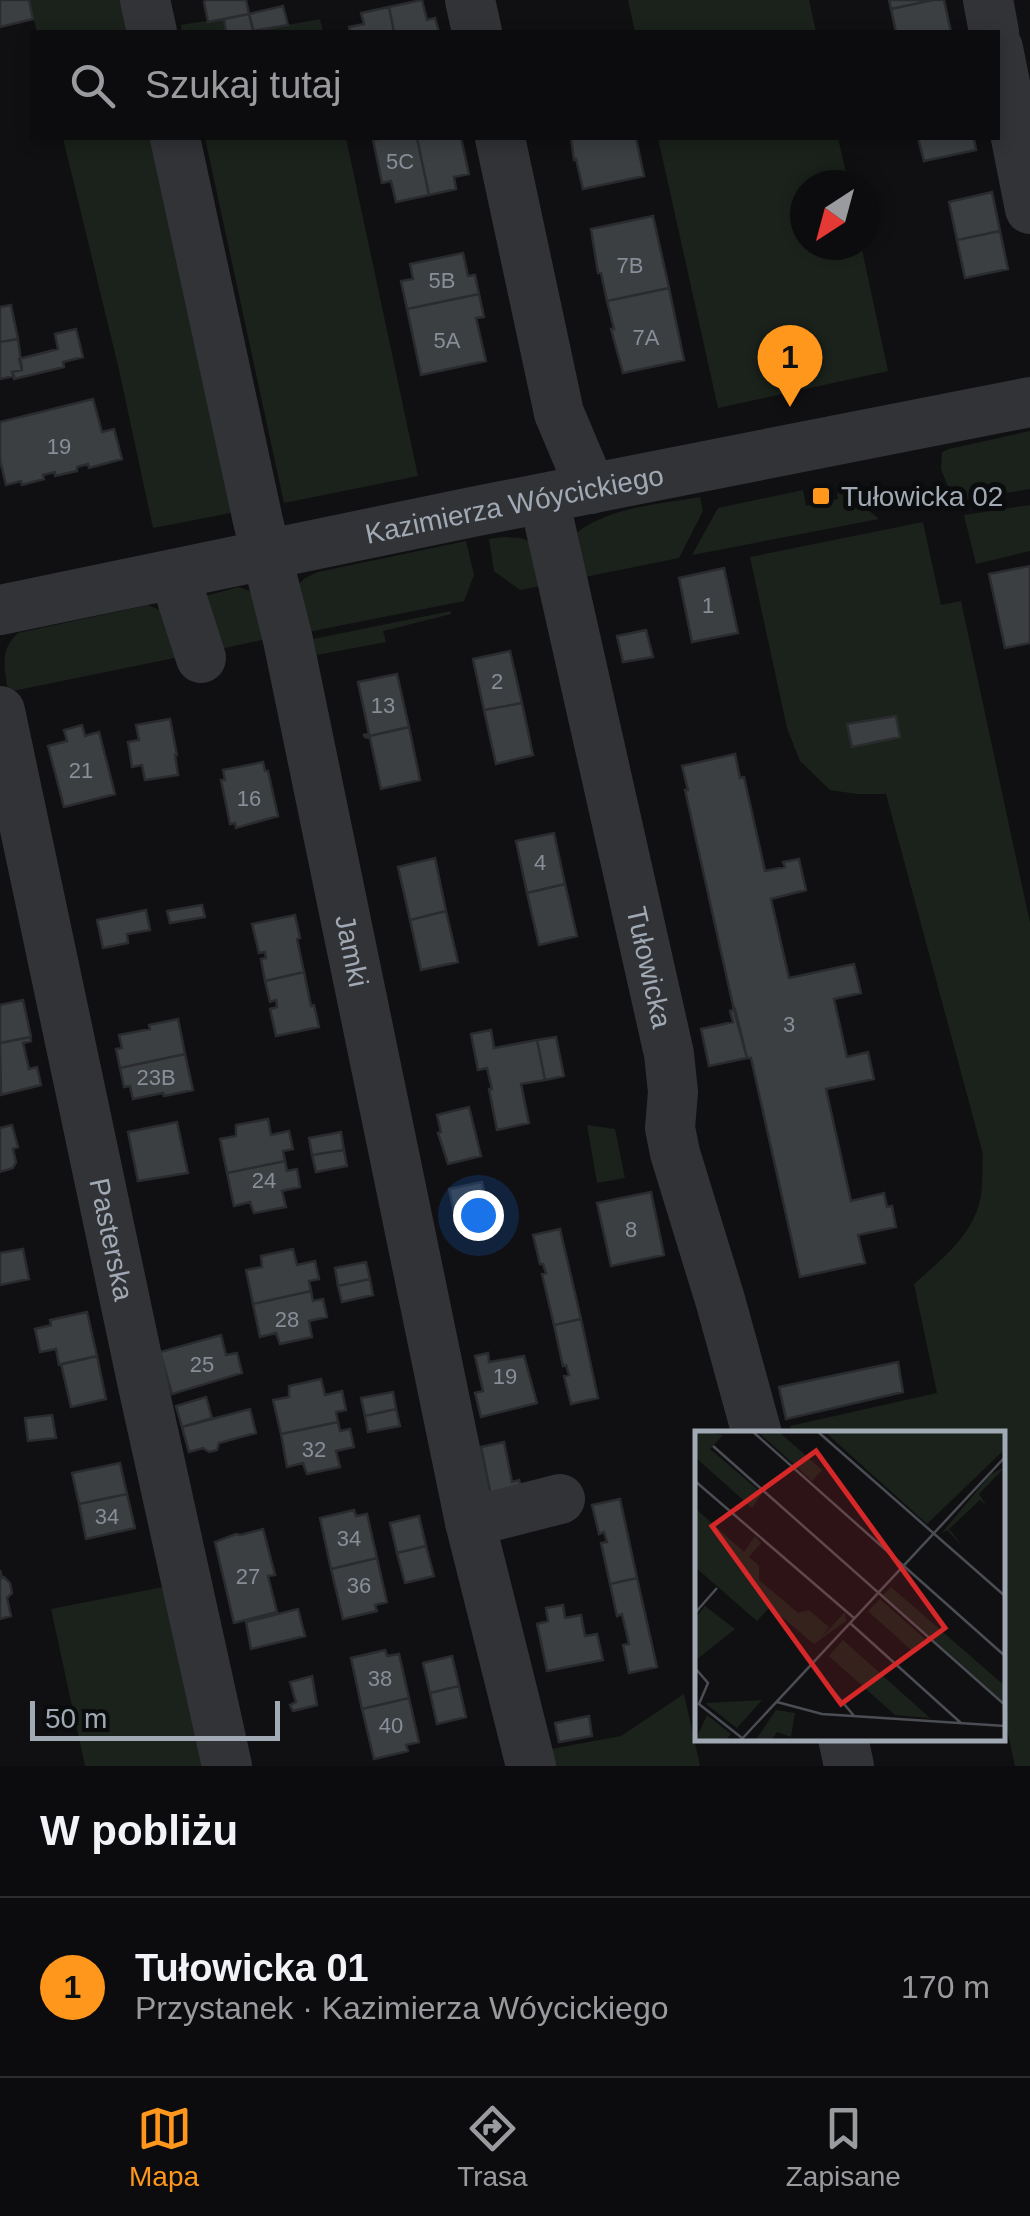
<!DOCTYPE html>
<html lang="pl">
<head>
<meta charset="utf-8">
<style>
	body { margin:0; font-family:Arial,sans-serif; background:#1a1a1c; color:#f1f3f6 }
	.compass { position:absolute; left:790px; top:170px; width:90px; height:90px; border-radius:50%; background:#0c0c0e; box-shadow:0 5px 15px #0003; rotate:216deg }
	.scale { position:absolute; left:30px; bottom:25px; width:250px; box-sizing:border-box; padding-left:10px; border:5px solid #a0a9b4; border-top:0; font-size:28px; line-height:35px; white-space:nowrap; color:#a0a9b4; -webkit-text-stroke:8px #0b0c0d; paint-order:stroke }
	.you { position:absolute; left:478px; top:1215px; width:35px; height:35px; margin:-25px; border:8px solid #fff; border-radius:50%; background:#1a73e8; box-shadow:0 0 0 15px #1a73e833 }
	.badge { display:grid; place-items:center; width:65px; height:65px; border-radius:50%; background:#fe971c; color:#111; font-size:32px; font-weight:700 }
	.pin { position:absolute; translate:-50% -82px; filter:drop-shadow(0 2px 5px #0008) }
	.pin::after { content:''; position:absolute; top:52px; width:35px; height:30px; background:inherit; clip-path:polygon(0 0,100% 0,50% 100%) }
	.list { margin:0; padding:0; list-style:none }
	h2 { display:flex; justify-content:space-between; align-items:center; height:130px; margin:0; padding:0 40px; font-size:42px }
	h2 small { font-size:32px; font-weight:400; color:#9a9b9e }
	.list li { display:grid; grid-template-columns:65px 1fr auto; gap:30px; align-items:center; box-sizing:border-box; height:180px; padding:0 40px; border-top:2px solid #2c2c2e }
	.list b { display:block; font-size:38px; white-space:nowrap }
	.list p { margin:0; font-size:32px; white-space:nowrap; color:#9a9b9e }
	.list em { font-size:32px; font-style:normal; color:#9a9b9e }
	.icon { flex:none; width:55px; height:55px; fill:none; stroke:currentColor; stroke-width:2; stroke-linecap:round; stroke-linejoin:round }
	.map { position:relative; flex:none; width:1030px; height:1766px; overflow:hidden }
	.search { position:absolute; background:#0c0c0e; box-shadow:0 5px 15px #0003; left:30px; right:30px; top:30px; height:110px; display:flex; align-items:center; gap:25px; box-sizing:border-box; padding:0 35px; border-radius:0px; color:#9a9b9e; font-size:38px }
	.sheet { height:310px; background:#0c0c0e }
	nav { display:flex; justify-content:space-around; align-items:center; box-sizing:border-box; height:140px; border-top:2px solid #2c2c2e; background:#0c0c0e; font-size:28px; color:#9a9b9e }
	nav a { display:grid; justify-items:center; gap:5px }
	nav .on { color:#fe971c }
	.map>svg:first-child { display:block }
</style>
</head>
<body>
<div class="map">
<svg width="1030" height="1766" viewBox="0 0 1030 1766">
	<rect width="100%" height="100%" fill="#101012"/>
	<path fill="#1a221b" d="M29 0H129L136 32H37Z
		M628 0H809L816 32H635Z
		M249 14 254 31 320 19 323 32H182L181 25Z
		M63 138H159L241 511 153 528 119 370Z
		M205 138H346L418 476 284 503Z
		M658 138H838L849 185H805V245H861L888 371 718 408Z
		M1030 431V489L954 502 941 469 942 452 949 449Z
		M836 483 879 519 692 555 718 508 803 490 806 506 838 499Z
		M700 497 703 511 679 558 575 579 568 540C603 507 655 505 700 497Z
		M1030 505V551L976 564 964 515Z
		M923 522 941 605 961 601 1030 923V1766H1015L1003 1710 1002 1434 792 1433 790 1426 937 1393 914 1284C942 1259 975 1234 981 1195 983 1181 982 1167 983 1154L886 794H857L830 790 800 761 787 728 750 557Z
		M505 537 520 538 532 542 551 584 520 590 494 571 489 539Z
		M466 541 474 575 464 601 303 633 298 585 305 578 318 572Z
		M238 587 250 591 271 638 211 651 202 597Z
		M148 605 171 615 189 655 8 692C4 666 0 649 18 633Z
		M451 611V614L383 631 386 642 317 655 313 639Z
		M587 1125 615 1129 625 1178 597 1183Z
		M168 1586 206 1766H85L51 1609Z
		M684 1694 700 1766H555L551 1749 621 1736Z"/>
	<path fill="#3c3f42" stroke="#2a2b2e" stroke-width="2.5" d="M0 0H29L33 19 0 27Z
		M206 0H246L249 14 208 22 204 2Z
		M422 0 427 20 435 18 439 32H394L389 7Z
		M889 0H933L891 9Z
		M933 0H944L951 32H896L891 9Z
		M283 6 288 25 253 31 249 14Z
		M389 7 394 32H350L349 27 364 24 361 13Z
		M249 14 254 32H226L224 19Z
		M383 138H417L429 195 396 202 391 181 382 183 373 140Z
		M417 138H461L469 174 454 177 456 189 429 195Z
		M571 138H636L644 176 583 189 576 159 574 160Z
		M918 138H974L976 150 924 161Z
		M992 192 1000 231 957 240 949 202Z
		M653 216 669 288 607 301 601 273H598L591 229Z
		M1000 231 1008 269 965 278 957 240Z
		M463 253 468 276 475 275 479 294 407 309 401 281 413 279 410 264Z
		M669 288 684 360 623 373 611 329H614L607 301Z
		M479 294 484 317 476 318 486 361 421 375 407 309Z
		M11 305 18 339 0 342V307Z
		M76 329 83 357 63 362 64 367 14 379 12 372 22 370 19 359 58 349 55 334Z
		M18 339 22 370 12 372 14 376 0 379V342Z
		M93 399 102 432 114 429 122 459 89 468 88 464 77 467V471L55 476V472L43 475 44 479 22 485 21 481 6 485 0 460V422Z
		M1030 566V643L1005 648 989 574Z
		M724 568 738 633 692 642 679 578Z
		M646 630 653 657 623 662 617 636Z
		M510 651 522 703 484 710 473 659Z
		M397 674 409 727 365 737 364 735 369 734 358 682Z
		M522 703 533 755 496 764 484 710Z
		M896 716 900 737 852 747 847 724Z
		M170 719 177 755H175L178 775 145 780 142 765 132 767 128 742 139 740 136 725Z
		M82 725 85 736 99 732 115 794 64 807 48 746 67 741 64 730Z
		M409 727 420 780 381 789 370 738 365 737Z
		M735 754 740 778 744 777 765 871 785 867 783 862 799 859 806 890 771 899 789 978 854 964 861 993 834 999 847 1057 868 1052 874 1079 826 1089 851 1201 884 1193 887 1207 892 1206 896 1227 858 1235 865 1263 800 1277 751 1058H747L734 1010 685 790H688L682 766Z
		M263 762 265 771H268L278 816 236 828 235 823 230 824 221 780H225L223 770Z
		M554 833 565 884 527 893 516 841Z
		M435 858 446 911 410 920 398 867Z
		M565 884 577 936 539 945 527 893Z
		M202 905 205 917 170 923 167 911Z
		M146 910 150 930 127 934 128 943 103 948 97 920Z
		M446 911 458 962 421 970 410 920Z
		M295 915 300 938 297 939 304 972 265 981 261 959 266 958 265 952 259 953 252 924Z
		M304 972 311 1006 314 1005 319 1027 276 1036 270 1009 277 1007 276 1000 270 1002 265 981Z
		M23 1000 31 1037 0 1043V1005Z
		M735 1009 747 1058 709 1066 701 1029 733 1022 730 1011Z
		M178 1019 185 1054 120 1068 116 1049 122 1048 119 1035 150 1029 149 1025Z
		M491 1030 494 1048 537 1040 545 1080 521 1084 529 1123 497 1130 489 1089H492L487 1068 478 1070 471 1034Z
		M30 1037 31 1041 23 1043 29 1069 37 1067 41 1085 1 1095 0 1043Z
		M556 1037 564 1076 545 1080 537 1040Z
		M185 1054 193 1090 164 1096 163 1093 133 1099 130 1086 124 1087 120 1068Z
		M469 1107 481 1156 448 1164 438 1133 441 1132 437 1115Z
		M268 1119 271 1135 289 1131 293 1149 283 1151 285 1161 227 1173 220 1139 236 1136V1125Z
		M177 1122 188 1173 138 1181 128 1132Z
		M12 1125 18 1147 13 1149 16 1162 13 1168 0 1172V1128Z
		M341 1132 344 1150 312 1155 309 1138Z
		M344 1150 347 1166 316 1172 312 1155Z
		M285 1161 287 1171 297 1169 300 1187 282 1191 286 1207 254 1213 250 1202 234 1206 227 1173Z
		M482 1182 487 1206 454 1212 449 1189Z
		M651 1192 664 1255 611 1266 597 1203Z
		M560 1229 581 1319 554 1325 542 1274 546 1273 543 1264H540L533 1235Z
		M23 1249 29 1279 0 1285V1253Z
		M293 1249 297 1265 315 1261 319 1279 309 1281 311 1291 253 1304 246 1270 262 1267 261 1256Z
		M366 1262 370 1279 338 1286 335 1268Z
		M370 1279 373 1295 342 1302 338 1286Z
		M311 1291 313 1301 323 1299 327 1317 309 1321 312 1337 280 1344 276 1333 260 1337 253 1304Z
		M87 1312 97 1356 59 1365 56 1349 40 1352 35 1329 51 1325 50 1320Z
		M581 1319 598 1398 571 1404 564 1376 569 1375 566 1365 563 1366 554 1325Z
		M221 1335 226 1355 237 1353 242 1373 172 1394 160 1352Z
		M488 1353 489 1362 524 1356 537 1403 481 1417 475 1393 483 1391 475 1356Z
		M97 1356 106 1399 71 1407 61 1364Z
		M898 1362 903 1392 786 1419 779 1387Z
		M321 1379 325 1395 342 1391 346 1410 336 1412 338 1422 281 1434 273 1400 289 1397V1386Z
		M393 1392 396 1409 365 1416 361 1398Z
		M206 1397 212 1418 182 1427 176 1406Z
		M250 1409 256 1433 219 1443 217 1450 209 1452 203 1448 189 1452 182 1427Z
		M396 1409 400 1426 368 1432 365 1416Z
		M52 1415 56 1438 28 1441 25 1418Z
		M338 1422 340 1431 350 1429 354 1447 336 1451 340 1467 307 1474 303 1463 287 1467 281 1434Z
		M504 1442 512 1482 519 1480 524 1497 493 1505 481 1447Z
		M120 1463 127 1494 79 1504 72 1473Z
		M127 1494 135 1528 86 1539 79 1504Z
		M620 1499 637 1578 610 1584 601 1543 607 1542 604 1532 599 1534 592 1505Z
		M354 1510 356 1516 367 1514 377 1558 331 1569 320 1518Z
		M419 1516 426 1546 397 1553 390 1523Z
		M263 1529 275 1575 268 1576 277 1612 234 1623 215 1542 236 1534 241 1535Z
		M426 1546 434 1576 405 1583 397 1553Z
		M377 1558 387 1602 375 1605 377 1611 343 1619 331 1569Z
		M0 1570 2 1578 4 1577 10 1583 12 1593 7 1598 11 1616 0 1619Z
		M637 1578 657 1667 629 1673 623 1645 629 1644 622 1614 617 1616 610 1584Z
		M563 1605 565 1618 581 1615 585 1636 597 1634 603 1660 547 1671 537 1624 548 1621 546 1608Z
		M298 1609 305 1636 251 1649 246 1622Z
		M385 1650 387 1656 399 1654 409 1698 362 1709 351 1658Z
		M452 1656 459 1686 430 1693 423 1663Z
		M312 1676 317 1705 293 1711 290 1705 296 1702 290 1682Z
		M459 1686 466 1717 437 1724 430 1693Z
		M409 1698 419 1742 406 1745 408 1751 374 1759 362 1709Z
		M589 1716 592 1736 559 1742 555 1723Z"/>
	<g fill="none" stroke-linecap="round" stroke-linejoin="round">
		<g stroke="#313337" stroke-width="50">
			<path d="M145 0 152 32"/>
			<path d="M470 0 477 32"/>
			<path d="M988 0 994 32"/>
			<path d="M998 48 1030 209"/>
			<path id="s1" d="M175 138 258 521 288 640 470 1522 531 1766"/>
			<path d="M500 138 559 413 591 489"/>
			<path id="s2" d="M544 499 669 1054 673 1092 670 1128 675 1153 721 1303 757 1434"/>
			<path d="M174 574 201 658"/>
			<path id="s3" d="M0 610 472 512 1030 402"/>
			<path id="s4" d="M0 711 142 1381 227 1766"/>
			<path d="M470 1522 560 1499"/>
			<path d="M843 1738 849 1766"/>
		</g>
	</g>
	<rect fill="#fe971c" stroke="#0b0c0d" stroke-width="4" x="811" y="486" width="20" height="20" rx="5"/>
	<g text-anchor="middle" stroke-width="10" stroke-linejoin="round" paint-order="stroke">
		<g font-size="22" fill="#878e98">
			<text x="400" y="169">5C</text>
			<text x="630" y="273">7B</text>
			<text x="442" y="288">5B</text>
			<text x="646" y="345">7A</text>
			<text x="447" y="348">5A</text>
			<text x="59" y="454">19</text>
			<text x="708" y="613">1</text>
			<text x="497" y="689">2</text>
			<text x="383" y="713">13</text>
			<text x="81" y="778">21</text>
			<text x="249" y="806">16</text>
			<text x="540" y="870">4</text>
			<text x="789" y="1032">3</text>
			<text x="156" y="1085">23B</text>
			<text x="264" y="1188">24</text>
			<text x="631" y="1237">8</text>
			<text x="287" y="1327">28</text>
			<text x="202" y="1372">25</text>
			<text x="505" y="1384">19</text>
			<text x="314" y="1457">32</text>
			<text x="107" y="1524">34</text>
			<text x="349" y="1546">34</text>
			<text x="248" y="1584">27</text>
			<text x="359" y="1593">36</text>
			<text x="380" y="1686">38</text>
			<text x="391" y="1733">40</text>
		</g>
		<g font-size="28" fill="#a0a9b4" stroke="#0b0c0d" text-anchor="start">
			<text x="841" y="506">Tułowicka 02</text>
		</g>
		<g font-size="28" fill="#a0a9b4" stroke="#0b0c0d">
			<text dy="10" stroke="none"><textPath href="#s3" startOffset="525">Kazimierza Wóycickiego</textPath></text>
			<text dy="10" stroke="none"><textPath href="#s1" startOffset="832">Jamki</textPath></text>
			<text dy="10" stroke="none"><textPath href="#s2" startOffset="480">Tułowicka</textPath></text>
			<text dy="10" stroke="none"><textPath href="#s4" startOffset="540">Pasterska</textPath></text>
		</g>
	</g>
	<g transform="translate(695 1431)">
		<rect width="310" height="310" fill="#101012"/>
		<path d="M0 0 28 4 15 18 67 62 57 77 0 26ZM62 0H83L127 39 117 50ZM129 0H310V18L232 93ZM310 36 284 63 291 74 285 69 254 98 269 117 252 99 246 103 296 43ZM0 77 49 121 60 105 66 112 54 126 64 135V149L103 182 114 179 134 196 126 207 150 181 151 190 119 213 75 176 62 190 0 136ZM196 156 310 255V272L188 164ZM185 168 230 208 224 214 216 219 173 180ZM10 175 40 198 0 230V187ZM148 209 235 287 200 284 134 225ZM67 269 42 297 11 273V272ZM81 279 100 282 96 306 82 301 76 310H60ZM12 284 36 303 30 310H0Z" fill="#1a221b"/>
		<path fill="none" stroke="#4a4d53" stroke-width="2.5" d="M57 0 310 225M122 0 310 165M18 15 310 274M0 50 159 187M0 182 22 157M155 192 266 292M0 237 13 252 4 273 47 307M127 247 160 286M82 271 127 283 310 295M45 310 310 26"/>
		<path fill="#d62828" fill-opacity="0.15" stroke="#d62828" stroke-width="5" d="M121 20 250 197 146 273 17 95Z"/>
		<rect width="310" height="310" fill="none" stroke="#a0a9b4" stroke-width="5"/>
	</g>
</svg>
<svg class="compass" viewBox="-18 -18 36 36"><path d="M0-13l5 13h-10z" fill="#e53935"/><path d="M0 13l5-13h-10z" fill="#9a9b9e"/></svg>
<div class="scale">50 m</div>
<div class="you"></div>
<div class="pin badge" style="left:790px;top:407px">1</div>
<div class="search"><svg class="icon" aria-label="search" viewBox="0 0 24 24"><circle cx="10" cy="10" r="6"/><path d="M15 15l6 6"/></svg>Szukaj tutaj</div>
</div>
<section class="sheet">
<h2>W pobliżu<small></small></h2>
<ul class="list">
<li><span class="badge">1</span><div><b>Tułowicka 01</b><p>Przystanek · Kazimierza Wóycickiego</p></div><em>170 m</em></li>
</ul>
</section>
<nav>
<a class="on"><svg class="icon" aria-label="map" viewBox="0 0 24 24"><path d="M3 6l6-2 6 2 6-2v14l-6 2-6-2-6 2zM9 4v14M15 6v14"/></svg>Mapa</a>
<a><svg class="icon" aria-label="directions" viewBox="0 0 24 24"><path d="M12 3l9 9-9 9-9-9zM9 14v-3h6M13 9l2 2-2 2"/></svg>Trasa</a>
<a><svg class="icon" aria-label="saved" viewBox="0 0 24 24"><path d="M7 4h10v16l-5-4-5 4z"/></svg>Zapisane</a>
</nav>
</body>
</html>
